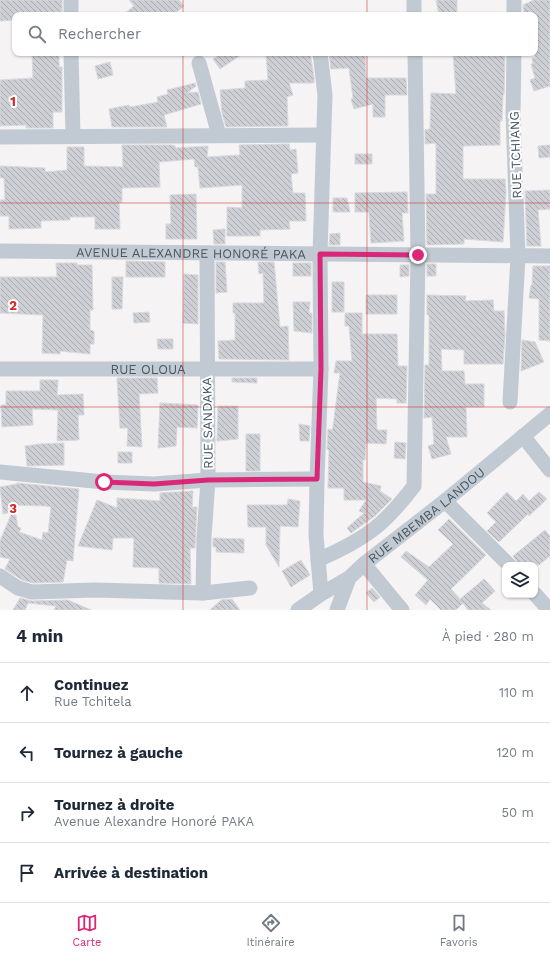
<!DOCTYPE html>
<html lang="fr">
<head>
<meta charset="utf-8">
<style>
	body { margin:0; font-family:"Work Sans",sans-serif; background:#f2f2f3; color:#1f2937 }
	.controls { position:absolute; right:12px; bottom:12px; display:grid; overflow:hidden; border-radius:8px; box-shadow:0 1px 3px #0004 }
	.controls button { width:36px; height:36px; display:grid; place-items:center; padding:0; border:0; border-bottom:1px solid #e0e1e3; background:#fff; color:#1f2937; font:20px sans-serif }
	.stop { position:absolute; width:12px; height:12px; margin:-9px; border:3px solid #db2777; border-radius:50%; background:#fff }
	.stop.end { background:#db2777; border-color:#fff; box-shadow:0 1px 4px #0008 }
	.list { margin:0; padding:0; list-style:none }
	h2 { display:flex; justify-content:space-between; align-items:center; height:52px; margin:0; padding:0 16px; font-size:17px }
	h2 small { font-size:13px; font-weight:400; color:#747a83 }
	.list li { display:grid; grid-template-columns:26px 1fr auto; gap:12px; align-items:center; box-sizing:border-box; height:60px; padding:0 16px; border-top:1px solid #e0e1e3 }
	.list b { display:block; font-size:15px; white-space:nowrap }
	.list p { margin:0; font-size:13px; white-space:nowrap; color:#747a83 }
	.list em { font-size:13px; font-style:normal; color:#747a83 }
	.icon { flex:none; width:22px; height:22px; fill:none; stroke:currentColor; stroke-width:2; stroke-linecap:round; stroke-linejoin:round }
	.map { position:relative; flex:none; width:550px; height:610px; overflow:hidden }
	.search { position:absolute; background:#fff; box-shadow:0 1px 3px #0004; left:12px; right:12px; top:12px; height:44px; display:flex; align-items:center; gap:10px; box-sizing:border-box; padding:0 14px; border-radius:8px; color:#747a83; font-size:15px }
	.sheet { height:292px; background:#fff }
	nav { display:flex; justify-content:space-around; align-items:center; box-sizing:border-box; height:56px; border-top:1px solid #e0e1e3; background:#fff; font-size:11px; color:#747a83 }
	nav a { display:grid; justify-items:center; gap:2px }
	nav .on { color:#db2777 }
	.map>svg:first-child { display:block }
</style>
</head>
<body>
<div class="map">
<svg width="550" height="610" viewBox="0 0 550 610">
	<defs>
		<pattern id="building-back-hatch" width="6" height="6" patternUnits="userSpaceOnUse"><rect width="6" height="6" fill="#cdcfd5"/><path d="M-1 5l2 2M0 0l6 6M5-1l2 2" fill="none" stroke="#a8abb0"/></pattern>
	</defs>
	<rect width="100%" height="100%" fill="#f5f3f3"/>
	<path fill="url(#building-back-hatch)" stroke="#d7d9de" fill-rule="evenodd" d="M0 0H62V12L24 13 25 15H15V20L0 21Z
		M129 0H179L184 6 173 15H123L134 6Z
		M436 0H457V15H439Z
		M534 0H550V86L534 91 530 80 535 78 531 64H533L532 58H535V15H524L523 5Z
		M32 53H59V67H62V112H53V128H26V125L0 126V80L33 78Z
		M222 53H244L220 69 213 59Z
		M284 53H310L314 77V83H289L293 95 287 97 288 126 226 127 222 113 220 90 245 88V81L268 80 266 54Z
		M329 53H365L366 78H406L407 95H385V117H373V104L354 109 351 99 353 98 349 68 331 69Z
		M453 53H505L504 95H503L502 121H500V145L463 146V179H505L506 192 503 242 464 239V244L427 245 426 194H436V143L425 144V130L430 129 431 93 456 94Z
		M110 62 113 75 98 79 95 66Z
		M195 83 196 86 187 93 198 92 201 104 164 115 167 127H112L109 109 129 105 130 107 158 102 157 97 168 94 167 90Z
		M289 144 290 150 296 149 298 173 291 174 293 193H305L306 221H289L290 229 260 230V236H227V207L242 208V185L200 188 198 167H195L194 159 159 162 160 187 122 188V202L119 203 120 229H95V217H70V220L41 221V228L9 229V216H0V200H5L4 178H0V166L45 168V172L67 170V147H84V166L123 167 122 145H172L175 146 176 148 208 146 207 157 240 155 239 145Z
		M550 145V157L539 158 538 146Z
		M355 154H372V164H355Z
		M550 190V209L538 210 541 246H527L525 191Z
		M407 192 408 213H402L404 241 371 243 369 213 368 212H355V193Z
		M196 194 197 239H166V224H171L170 195Z
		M333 198H347L350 212H333Z
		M225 229V244H214L213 230Z
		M340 233V245H329L330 234Z
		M126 261 165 262V277H126Z
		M216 262H225L227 292 216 293Z
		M258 262H274L280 327 288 326 289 360 219 359 218 341 235 340V313H233V303H264L263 273 259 274Z
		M56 263H77V265H92L93 310H90V330L94 331V344H90V354L60 351V354L42 353 43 315 0 313V277H57Z
		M293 263H311V276H293Z
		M427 264H436V276H427Z
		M400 265H409V276L400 277Z
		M533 266H550V341L539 340V299L529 298 531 285H532Z
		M184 274 198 275V324L183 323Z
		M112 277H123L122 309H112Z
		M332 282H344V312H332Z
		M366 295H397V314H366Z
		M427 295 466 296 465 301 493 300 494 311H504L505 335 503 364H464V350L441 349 442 371H464L465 384H484V407H466L467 437H446L451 454 432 459 428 446 434 444 432 417 424 418 425 365H429V315H427Z
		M293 302H310L309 313H312V333L294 331Z
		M149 312 150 322 134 323 133 313Z
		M345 313H362V334H397L398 366H407L406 403H397V399L376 398 377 430H387L386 444 366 443 365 460H363V482L381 486 380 491 392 499 375 516 351 533 347 528 364 513 359 511 366 500H344V488H328L329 450 327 449 328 429 332 430 333 426 340 373H334L336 361H352L349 326H345Z
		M157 339H173V349H158Z
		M522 340 535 342 544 362 521 371Z
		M117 378H157L158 393 139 394 142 447 127 446 128 428H120Z
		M232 378H257V383L232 382Z
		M40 380H58L57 395 83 394 84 415H78L79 440 57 441 58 410 32 409 33 425 2 427 1 405H6V391H40Z
		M160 403 198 405 197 428 177 427 176 446 158 448Z
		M218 406H238V439L217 441Z
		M299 424 310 426 309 441H300Z
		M246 434H260V471H246Z
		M395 442 406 443 405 459 394 458Z
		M64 443V465L27 466 25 446 40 444Z
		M118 452H132V463H118Z
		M17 483 79 489 73 561 67 560 63 582 33 583 22 580 5 569 10 559 0 557V541L12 512 3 514 0 487 17 484ZM14 505 46 506 51 507 48 533 43 532 42 540 19 532 21 528 18 527Z
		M193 491 192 507H197L195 548H190L191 584 159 583V568L133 567 134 538H113L112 550 78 546 97 500 117 508V498L160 501V493Z
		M507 492 516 501 523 494 529 501 539 492 547 499 529 516 528 514 499 542 487 531 496 522 487 513Z
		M288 499 300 501 298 527 280 526 279 567 266 545V527H248L247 505H287Z
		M449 519 486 555 451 589 461 600 460 599 484 579 495 591 482 603 491 610H468L463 603 456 610H441L430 599 426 605 415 595 428 580 401 557 406 551 429 567 453 544 438 530Z
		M545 530 550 536V556L539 565H519L513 556Z
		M213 538 244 539V553L216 552V547H213Z
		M301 560 310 575 291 587 282 571Z
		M372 588 380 597 374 602 366 593Z
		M20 598 32 601 68 600 91 610H54L56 606 28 603 25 610H13Z
		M232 599 240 610H210L221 600Z"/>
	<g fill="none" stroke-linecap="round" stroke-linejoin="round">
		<g stroke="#c1cad2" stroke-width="15">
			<path d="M71 0V15"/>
			<path d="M414 0V15"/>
			<path d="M514 15V0"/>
			<path d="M71 53 73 136"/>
			<path d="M320 53 325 95 320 254 321 369 317 479 316 535 321 594"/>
			<path d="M199 63 219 135"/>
			<path d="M0 137 323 135"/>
			<path id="s1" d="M0 251 550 256"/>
			<path id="s2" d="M0 369H321"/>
			<path d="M510 402 518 256 513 113 514 53"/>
			<path d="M523 436 550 470"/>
			<path d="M0 472 104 482 154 484 208 480 317 479"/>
			<path d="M445 501 509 565"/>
			<path d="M318 560C340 550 363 539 381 523 393 512 404 499 414 486L418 255 415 53"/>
			<path d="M364 564 402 610"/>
			<path d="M0 576 18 588 32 592 95 590 203 593 250 588"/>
			<path d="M203 593 204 537 208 480 207 253"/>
			<path d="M535 594 549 610"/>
			<path id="s3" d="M298 610 321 594 349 578 364 564 445 501 550 414"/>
			<path d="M337 610 349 578"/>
		</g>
	</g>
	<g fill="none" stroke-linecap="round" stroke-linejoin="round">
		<path stroke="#db2777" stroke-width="5" d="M104 482 154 484 208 480 317 479 321 369 320 254 418 255"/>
	</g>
	<path fill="none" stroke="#d62828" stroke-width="1" stroke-opacity="0.55" d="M183 0V15M367 0V15M183 53V610M367 53V610M0 203H550M0 407H550"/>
	<g text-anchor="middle" stroke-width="4" stroke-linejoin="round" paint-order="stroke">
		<g font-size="13" fill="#4a5661" stroke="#fff">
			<text transform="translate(515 155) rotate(-92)" y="5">RUE TCHIANG</text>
			<text dy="5" stroke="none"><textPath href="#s1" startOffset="191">AVENUE ALEXANDRE HONORÉ PAKA</textPath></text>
			<text dy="5" stroke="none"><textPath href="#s2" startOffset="148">RUE OLOUA</textPath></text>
			<text transform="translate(207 423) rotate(-91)" y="5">RUE SANDAKA</text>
			<text dy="5" stroke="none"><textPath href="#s3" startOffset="160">RUE MBEMBA LANDOU</textPath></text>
		</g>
	</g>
	<g font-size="13" text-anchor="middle" font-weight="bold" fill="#d62828" stroke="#fff" stroke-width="4" stroke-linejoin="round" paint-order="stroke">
		<text x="13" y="106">1</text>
		<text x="13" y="310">2</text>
		<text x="13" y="513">3</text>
	</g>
</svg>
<div class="controls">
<button><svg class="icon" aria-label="layers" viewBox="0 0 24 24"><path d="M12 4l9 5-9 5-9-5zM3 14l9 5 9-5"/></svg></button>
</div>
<div class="stop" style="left:104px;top:482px"></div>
<div class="stop end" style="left:418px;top:255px"></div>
<div class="search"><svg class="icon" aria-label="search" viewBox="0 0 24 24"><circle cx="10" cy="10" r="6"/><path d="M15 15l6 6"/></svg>Rechercher</div>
</div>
<section class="sheet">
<h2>4 min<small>À pied · 280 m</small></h2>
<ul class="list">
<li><svg class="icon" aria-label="ahead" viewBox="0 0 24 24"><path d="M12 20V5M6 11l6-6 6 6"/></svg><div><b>Continuez</b><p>Rue Tchitela</p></div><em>110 m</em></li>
<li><svg class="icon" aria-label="left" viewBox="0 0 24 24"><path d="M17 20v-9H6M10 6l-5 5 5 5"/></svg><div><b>Tournez à gauche</b></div><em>120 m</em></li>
<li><svg class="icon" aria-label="right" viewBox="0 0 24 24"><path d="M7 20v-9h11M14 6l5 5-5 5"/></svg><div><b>Tournez à droite</b><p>Avenue Alexandre Honoré PAKA</p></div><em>50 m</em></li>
<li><svg class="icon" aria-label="arrive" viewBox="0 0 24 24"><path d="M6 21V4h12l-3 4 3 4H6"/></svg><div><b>Arrivée à destination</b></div></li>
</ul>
</section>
<nav>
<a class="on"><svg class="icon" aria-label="map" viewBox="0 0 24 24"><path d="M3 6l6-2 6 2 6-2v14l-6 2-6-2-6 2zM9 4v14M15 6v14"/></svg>Carte</a>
<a><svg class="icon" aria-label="directions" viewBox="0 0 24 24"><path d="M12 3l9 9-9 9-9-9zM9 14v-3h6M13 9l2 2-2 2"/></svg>Itinéraire</a>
<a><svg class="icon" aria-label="saved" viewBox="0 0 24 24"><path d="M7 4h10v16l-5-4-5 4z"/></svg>Favoris</a>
</nav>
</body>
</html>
